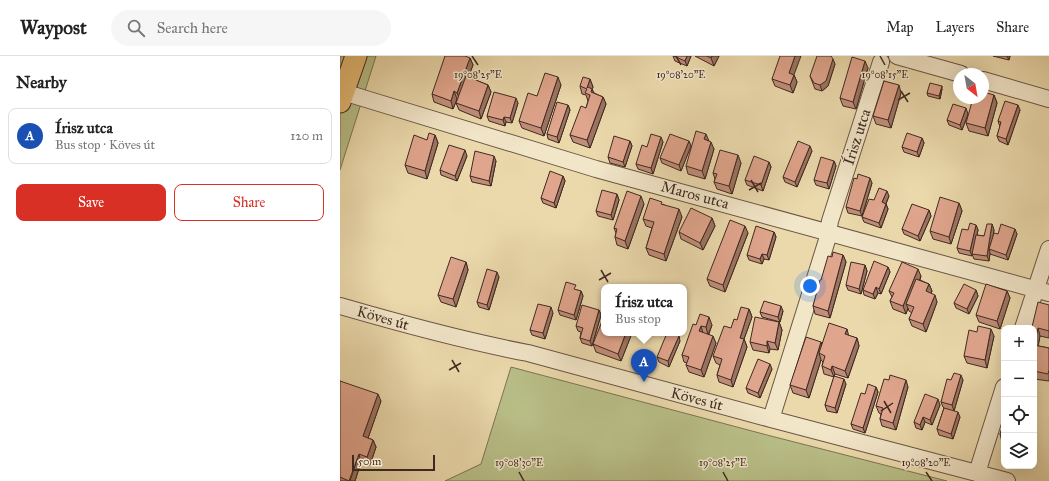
<!DOCTYPE html>
<html lang="en">
<head>
<meta charset="utf-8">
<style>
	body { margin:0; font-family:"IM FELL Great Primer",serif; background:#f6f6f6; color:#222 }
	.controls { position:absolute; right:12px; bottom:12px; display:grid; overflow:hidden; border-radius:8px; box-shadow:0 4px 16px #0002 }
	.controls button { width:36px; height:36px; display:grid; place-items:center; padding:0; border:0; border-bottom:1px solid #e0e0e0; background:#fff; color:#222; font:20px sans-serif }
	.compass { position:absolute; left:613px; top:12px; width:36px; height:36px; border-radius:50%; background:#fff; box-shadow:0 4px 16px #0002; rotate:149deg }
	.scale { position:absolute; left:12px; bottom:10px; width:83px; box-sizing:border-box; padding-left:4px; border:2px solid #3f2a21; border-top:0; font-size:11px; line-height:14px; white-space:nowrap; color:#3f2a21; -webkit-text-stroke:3px #f2e6c9; paint-order:stroke }
	.you { position:absolute; left:470px; top:230px; width:14px; height:14px; margin:-10px; border:3px solid #fff; border-radius:50%; background:#1a73e8; box-shadow:0 0 0 6px #1a73e833 }
	.badge { display:grid; place-items:center; width:26px; height:26px; border-radius:50%; background:#d93025; color:#fff; font-size:13px; font-weight:700 }
	.pin { position:absolute; translate:-50% -33px; filter:drop-shadow(0 1px 2px #0008) }
	.pin::after { content:''; position:absolute; top:21px; width:14px; height:12px; background:inherit; clip-path:polygon(0 0,100% 0,50% 100%) }
	.popup { position:absolute; left:261px; top:228px; width:86px; height:52px; box-sizing:border-box; display:grid; place-content:center; border-radius:8px; background:#fff; filter:drop-shadow(0 1px 3px #0005); font-size:13px; white-space:nowrap; color:#767676 }
	.popup b { font-size:15px; color:#222 }
	.popup::after { content:''; position:absolute; left:50%; top:100%; margin-left:-8px; border:8px solid transparent; border-top-color:#fff }
	.list { margin:0; padding:0; list-style:none }
	h2 { display:flex; justify-content:space-between; align-items:center; height:52px; margin:0; padding:0 16px; font-size:17px }
	h2 small { font-size:13px; font-weight:400; color:#767676 }
	.list li { display:grid; grid-template-columns:26px 1fr auto; gap:12px; align-items:center; box-sizing:border-box; height:56px; margin:0 8px 8px; padding:0 8px; border:1px solid #e0e0e0; border-radius:8px }
	.list b { display:block; font-size:15px; white-space:nowrap }
	.list p { margin:0; font-size:13px; white-space:nowrap; color:#767676 }
	.list em { font-size:13px; font-style:normal; color:#767676 }
	.actions { display:flex; gap:8px; padding:12px 16px }
	.actions a { flex:1; padding:9px 0; border:1px solid #d93025; border-radius:8px; text-align:center; font-size:14px; color:#d93025 }
	.actions .main { background:#d93025; color:#fff }
	.icon { flex:none; width:22px; height:22px; fill:none; stroke:currentColor; stroke-width:2; stroke-linecap:round; stroke-linejoin:round }
	.map { position:relative; flex:none; width:709px; height:425px; overflow:hidden }
	header { display:flex; align-items:center; gap:24px; box-sizing:border-box; height:56px; padding:0 20px; background:#fff; border-bottom:1px solid #e0e0e0 }
	header strong { font-size:19px }
	nav { display:flex; gap:22px; margin-inline-start:auto; font-size:14px }
	.search { width:280px; height:36px; background:#f6f6f6; display:flex; align-items:center; gap:10px; box-sizing:border-box; padding:0 14px; border-radius:22px; color:#767676; font-size:15px }
	main { display:flex }
	aside { flex:1; background:#fff }
	.map>svg:first-child { display:block }
</style>
</head>
<body>
<header>
<strong>Waypost</strong>
<div class="search"><svg class="icon" aria-label="search" viewBox="0 0 24 24"><circle cx="10" cy="10" r="6"/><path d="M15 15l6 6"/></svg>Search here</div>
<nav><a>Map</a><a>Layers</a><a>Share</a></nav>
</header>
<main>
<aside>
<h2>Nearby<small></small></h2>
<ul class="list">
<li><span class="badge" style="background:#1a4fb4">A</span><div><b>Írisz utca</b><p>Bus stop · Köves út</p></div><em>120 m</em></li>
</ul>
<div class="actions"><a class="main">Save</a><a>Share</a></div>
</aside>
<div class="map">
<svg width="709" height="425" viewBox="0 0 709 425">
	<rect width="100%" height="100%" fill="#ebd9ac"/>
	<filter id="stains"><feTurbulence type="fractalNoise" baseFrequency=".005" numOctaves="4"/><feColorMatrix values="0 0 0 0 .2 0 0 0 0 .09 0 0 0 0 .02 0 0 0 .5 -.17"/></filter>
	<radialGradient id="worn" r=".72"><stop offset=".6" stop-color="#630" stop-opacity="0"/><stop offset="1" stop-color="#630" stop-opacity=".3"/></radialGradient>
	<path fill="#b9bf88" stroke="#7c7454" d="M0 0H36L0 114Z
		M171 311 427 379 607 425H105L141 408Z"/>
	<g fill="none" stroke-linecap="round" stroke-linejoin="round">
		<defs>
			<path id="minor" d="M557 0 621 18
				M643 24 709 43
				M3 36 256 113 709 237
				M0 250C62 268 124 285 188 297L431 363 667 425
				M683 272 709 193
				M431 363 487 184 490 165 541 6
				M637 417 664 331"/>
			<path id="major" d="M0 46 16 0"/>
		</defs>
		<use href="#minor" stroke="#6a5644" stroke-width="18"/>
		<use href="#major" stroke="#3f2a21" stroke-width="23"/>
		<use href="#minor" stroke="#f2e6c9" stroke-width="16"/>
		<use href="#major" stroke="#e6bc76" stroke-width="21"/>
	</g>
	<path fill="#c18e79" stroke="#3f2a21" d="M333 0H351L347 10 335 5Z
		M355 0H379L374 10Z
		M653 0H670L669 4Z
		M130 2 133 9 128 21 148 29 151 36 141 63 119 54 116 47 117 43 113 53 94 46 92 38Z
		M495 8 488 30 482 35 475 33 470 20Z
		M528 12 516 53 503 50 500 42Z
		M454 19 457 26 453 37 435 30 432 23Z
		M250 23 253 31 252 33 254 37 263 41 266 48 250 92 233 86 230 79 246 52 248 45 246 39 242 38 240 30Z
		M221 29 204 80 182 72 179 65 197 40Z
		M602 33 600 43 588 40 587 37Z
		M561 37 551 72 536 68 533 60Z
		M654 39 657 47 648 80 629 75 626 67Z
		M178 47 172 67 166 66 165 70 149 65 147 60Z
		M228 49 230 54 219 87 208 83 207 78Z
		M680 54 668 89 659 85 657 80 660 71 658 65Z
		M628 58 622 74 609 69 607 64Z
		M95 79 98 87 87 123 68 117 65 109 87 84Z
		M582 82 584 87 579 101 564 96 562 91Z
		M290 85 292 90 285 111 270 107 268 101Z
		M349 85 351 90 341 115 322 107 320 102Z
		M368 85 374 93 365 123 348 118 346 110Z
		M323 86 313 118 298 113 296 108Z
		M472 95 457 131 445 126 443 121Z
		M127 100 117 125 101 119 100 114Z
		M156 105 151 130 132 126 130 120Z
		M494 105 496 110 489 133 476 129 474 124Z
		M429 106 431 111 423 135 407 129 405 124Z
		M401 107 392 138 377 133 374 126 375 123 373 117Z
		M223 120 225 125 216 152 203 147 201 142Z
		M532 127 522 160 508 157 506 151Z
		M277 138 279 144 273 164 258 160 256 155Z
		M549 140 546 148 548 153 541 172 524 166 522 161 534 144Z
		M619 147 622 155 611 188 593 183 590 175Z
		M304 148 288 193 277 189 275 181 276 177 274 172Z
		M323 148 342 161 326 205 309 199 306 192 312 172 306 170 303 163Z
		M589 154 591 160 580 185 564 178 562 173Z
		M372 162 375 170 363 194 341 183 339 176Z
		M652 168 654 174 653 180 658 178H677L668 204 650 198V197L649 205 634 203 632 198V200L619 197 617 192 628 174 636 169 638 174 637 179 644 180Z
		M434 176 436 181 429 204 424 203 422 208 409 204 407 199Z
		M408 177 385 236 370 230 367 223Z
		M503 199 506 206 490 262 475 258 473 250 481 224 492 201Z
		M126 206 128 214 116 251 101 246 98 239Z
		M525 209 527 215 521 238 508 234 506 229Z
		M548 211 550 216 541 238 538 237 535 243 524 239 523 234Z
		M581 220 580 224 589 228 592 235 591 237 597 246 586 276 572 270 569 263 572 257 569 255 568 252 566 258 553 253 550 245 552 241 549 235Z
		M159 221 149 254 139 251 137 246Z
		M237 234 241 235 243 240 236 264 220 259 218 254Z
		M636 234 638 240 629 258 616 252 614 247Z
		M667 235 670 242 660 273 639 266 636 259Z
		M709 249V282L700 280 698 290 709 292V325L694 323V272L692 271Z
		M409 253 412 261 404 283 407 291 393 331 379 326 377 319 380 309 376 307 373 300 391 272 397 264Z
		M259 254 261 259 252 290 242 287 240 282 241 276 238 275 236 270Z
		M443 255 440 266 422 261 420 256Z
		M213 257 205 283 192 279 190 274Z
		M439 266 442 274 438 294 430 293 429 297 413 294 410 286Z
		M356 269H372L369 278 376 287 364 321 349 316 346 309 347 307 344 306 342 299Z
		M292 277 281 305 256 296 253 288Z
		M509 280 517 282 519 290 508 322 495 318 494 320 506 328 497 357 487 355 485 349 494 321 484 318 482 310 483 306 481 304 469 342 453 337 450 329 481 286 482 288Z
		M654 280 647 312 627 307 624 300Z
		M340 285 329 311 319 306 317 301Z
		M432 313 420 342 408 337 406 332Z
		M611 324H623L614 355 620 361 613 383 599 379 597 373 604 352 603 351 601 346Z
		M0 325 41 345 28 382 33 384 36 391 30 409 21 406 15 425H0Z
		M536 331 538 336 525 377 513 373 511 368 525 338Z
		M568 331 556 374 542 370 540 363 541 358 539 357 536 350Z
		M600 349 592 369 585 366 582 374 576 372 574 366Z
		M664 360V386H662L660 378 663 369 662 366Z"/>
	<path fill="#9d7463" stroke="#3f2a21" d="M347 0H351L347 10 345 5Z
		M372 0H379L374 10 371 2Z
		M455 0H461L452 24 449 17Z
		M667 0H670L669 4Z
		M130 2 133 9 120 44 117 37Z
		M493 3 495 8 488 30 482 35 480 29Z
		M525 5 528 12 516 53 513 46Z
		M454 19 457 26 453 37 450 29Z
		M218 21 221 29 204 80 201 72Z
		M250 23 253 31 252 33 255 40H250L247 32Z
		M148 29 151 36 141 63 139 55Z
		M559 29 561 37 551 72 548 64Z
		M602 30V33L600 43 599 40Z
		M114 35 117 43 113 53 111 45Z
		M654 39 657 47 648 80 645 72Z
		M263 41 266 48 250 92 247 84Z
		M176 42 178 47 172 67 170 62Z
		M228 49 230 54 219 87 217 81Z
		M678 49 680 54 668 89 666 83Z
		M626 52 628 58 622 74 620 69Z
		M164 61 166 66 165 70 163 64Z
		M366 78 369 85 364 83Z
		M95 79 98 87 87 123 85 115Z
		M321 81 323 86 313 118 311 112Z
		M582 82 584 87 579 101 577 96Z
		M290 85 292 90 285 111 283 106Z
		M349 85 351 90 341 115 339 109Z
		M371 86 374 93 365 123 362 115Z
		M470 90 472 95 457 131 455 126Z
		M125 94 127 100 117 125 115 120Z
		M398 99 401 107 392 138 389 130Z
		M154 100 156 105 151 130 149 125Z
		M494 105 496 110 489 133 487 127Z
		M429 106 431 111 423 135 421 129Z
		M223 120 225 125 216 152 214 147Z
		M530 122 532 127 522 160 520 155Z
		M547 135 549 140 544 152 542 146Z
		M277 138 279 144 273 164 271 159Z
		M301 140 304 148 288 193 285 185Z
		M619 147 622 155 611 188 609 181Z
		M546 148 548 153 541 172 539 167Z
		M339 153 342 161 326 205 324 198Z
		M589 154 591 160 580 185 578 180Z
		M372 162 375 170 363 194 360 187Z
		M652 168 654 174 651 194 649 193 650 197 649 205 647 200Z
		M636 169 638 174 632 200 630 195Z
		M405 170 408 177 385 236 383 229Z
		M675 173 677 178 668 204 666 199Z
		M434 176 436 181 429 204 427 199Z
		M422 198 424 203 422 208 420 203Z
		M503 199 506 206 490 262 488 255Z
		M126 206 128 214 116 251 113 243Z
		M525 209 527 215 521 238 519 233Z
		M548 211 550 216 541 238 539 233Z
		M578 213 581 220 569 249 566 248 568 252 566 258 563 250Z
		M157 216 159 221 149 254 147 249Z
		M589 228 592 235 588 243 586 235Z
		M536 231 538 237 535 243 533 238Z
		M636 234 638 240 629 258 627 253Z
		M241 235 243 240 236 264 234 259Z
		M667 235 670 242 660 273 657 265Z
		M595 239 597 246 586 276 583 268Z
		M441 250 443 255 440 266 438 261Z
		M211 251 213 257 205 283 203 277Z
		M409 253 412 261 404 283 407 291 393 331 391 324 400 282Z
		M259 254 261 259 252 290 250 285Z
		M369 261 372 269 368 279 366 271Z
		M439 266 442 274 438 294 435 287Z
		M361 270 363 277 359 275Z
		M698 272 700 280 697 296 694 289Z
		M507 273 509 281 505 278Z
		M651 273 654 280 647 312 645 304Z
		M286 277H292L281 305 278 298Z
		M339 280 340 285 329 311 328 305Z
		M373 280 376 287 364 321 361 314Z
		M517 282 519 290 508 322 505 315Z
		M427 285 430 293 429 297 427 290Z
		M481 286 484 294 479 297 481 304 469 342 466 334Z
		M430 308 432 313 420 342 418 337Z
		M492 310 495 318 494 321 491 314Z
		M621 319 623 324 614 355 612 349Z
		M504 323 506 328 497 357 495 352Z
		M566 324 568 331 556 374 553 367Z
		M536 331 538 336 525 377 523 372Z
		M38 338 41 345 26 388 23 380Z
		M598 343 600 349 592 369 590 364Z
		M618 356 620 361 613 383 611 378Z
		M583 361 585 366 582 374 580 369Z
		M33 384 36 391 30 409 27 401Z
		M19 398 21 406 15 425H10Z"/>
	<path fill="#e0a58d" stroke="#3f2a21" d="M105 0H125L130 2 117 37 114 35 111 45 92 38Z
		M334 0H347L345 5Z
		M367 0H372L371 2Z
		M440 0H455L449 17 454 19 450 29 432 23Z
		M477 0H491L493 3 486 25 480 29 474 27 470 20Z
		M512 1 525 5 513 46 500 42Z
		M205 17 218 21 201 72 179 65 188 37 197 40Z
		M126 20 148 29 139 55 116 47Z
		M243 21 250 23 247 32 248 31 252 33 251 36 263 41 247 84 230 79 241 50 246 52 250 39 245 37 247 33 240 30Z
		M544 25 559 29 548 64 533 60Z
		M590 27 602 30 599 40 587 37Z
		M154 36 176 42 170 62 164 61 163 64 147 60Z
		M643 36 654 39 645 72 626 67 633 42H643Z
		M665 45 678 49 666 83 657 80 661 66 658 65Z
		M217 46 228 49 217 81 207 78Z
		M613 48 626 52 620 69 607 64Z
		M356 75 366 78 364 83 371 86 362 115 346 110Z
		M89 77 95 79 85 115 65 109 74 79 87 84Z
		M567 77 582 82 577 96 562 91Z
		M311 78 321 81 311 112 296 108 302 89 307 91Z
		M330 78 349 85 339 109 320 102Z
		M274 80 290 85 283 106 268 101Z
		M458 85 470 90 455 126 443 121Z
		M109 89 125 94 115 120 100 114Z
		M380 94 398 99 389 130 374 126 377 118 373 117Z
		M135 95 154 100 149 125 130 120Z
		M414 100 429 106 421 129 405 124Z
		M481 101 494 105 487 127 474 124Z
		M210 115 223 120 214 147 201 142Z
		M518 118 530 122 520 155 506 151 514 122 517 123Z
		M539 132 547 135 542 146 546 148 539 167 522 161 529 143 534 144Z
		M262 134 277 138 271 159 256 155Z
		M287 135 301 140 285 185 275 181 277 173 274 172Z
		M600 141 619 147 609 181 590 175Z
		M310 142 322 146 321 148 339 153 324 198 306 192 314 166 303 163Z
		M572 148 589 154 578 180 562 173Z
		M351 152 372 162 360 187 339 176Z
		M390 164 405 170 383 229 367 223Z
		M630 167 636 169 630 195 617 192 622 173 628 174Z
		M647 168H652L647 200 632 198 636 179 644 180Z
		M661 168 675 173 666 199 649 193 654 177 658 178Z
		M416 170 434 176 427 199 422 198 420 203 407 199Z
		M493 196 503 199 488 255 473 250 480 224H481L488 200 492 201Z
		M111 201 126 206 113 243 98 239Z
		M534 205 548 211 539 233 536 231 533 238 523 234Z
		M511 206 525 209 519 233 506 229Z
		M562 206 578 213 563 250 550 245 554 237 549 235Z
		M147 213 157 216 147 249 137 246Z
		M576 223 589 228 586 235 595 239 583 268 569 263 574 251 566 248Z
		M226 226 236 229 234 233 241 235 234 259 218 254Z
		M624 228 636 234 627 253 614 247Z
		M646 228 667 235 657 265 636 259Z
		M424 245 441 250 438 261 420 256Z
		M698 246 709 249V275L698 272 694 289 709 292V314L708 318 694 315V272H686L687 270 692 271Z
		M198 248 211 251 203 277 190 274Z
		M242 249 259 254 250 285 240 282 243 272 236 270Z
		M401 251 409 253 400 282 404 283 391 324 377 319 382 303 373 300 384 270 391 272 394 263 397 264Z
		M360 258 369 261 366 271 361 270 359 275 373 280 361 314 346 309 349 301 342 299 353 268 356 269Z
		M264 260V277H286L278 298 253 288Z
		M415 261 439 266 435 287 427 285V290L410 286Z
		M489 267 507 273 505 278 517 282 505 315 492 310 491 314 482 310 485 300 479 297Z
		M638 270 651 273 645 304 624 300 629 274 637 276Z
		M327 277H331L339 280 328 305 317 301Z
		M466 281 481 286 466 334 450 329Z
		M418 303 430 308 418 337 406 332Z
		M614 317 621 319 612 349 601 346 607 323 611 324Z
		M550 319 566 324 553 367 540 363 543 352 536 350 544 323 549 324Z
		M494 320 504 323 495 352 485 349Z
		M0 325 38 338 23 380 33 384 27 401 19 398 9 425 0 421Z
		M528 328 536 331 523 372 511 368 521 337 525 338Z
		M585 338 598 343 590 364 583 361 580 369 574 366Z
		M604 352 618 356 611 378 597 373Z
		M664 360V380L660 378 664 367 662 366Z"/>
	<path fill="none" stroke="#3f2a21" stroke-width="1.5" d="M132 0 138 9M336 0 341 9M540 0 545 9M561 35 568 46M558 44 570 37M411 124 418 136M409 134 421 127M261 214 268 226M259 224 271 217M112 304 119 316M109 314 121 307M544 345 551 357M541 355 553 347M179 416 184 425M383 416 388 425M586 416 592 425"/>
	<g text-anchor="middle" stroke-width="3" stroke-linejoin="round" paint-order="stroke">
		<g font-size="15" fill="#3f2a21" stroke="#f2e6c9">
			<text transform="translate(517 81) rotate(-72)" y="5">Írisz utca</text>
			<text transform="translate(355 139) rotate(15)" y="5">Maros utca</text>
			<text transform="translate(43 262) rotate(16)" y="5">Köves út</text>
			<text transform="translate(357 343) rotate(15)" y="5">Köves út</text>
		</g>
	</g>
	<g font-size="10" text-anchor="middle" fill="#3f2a21" stroke="#f2e6c9" stroke-width="3" stroke-linejoin="round" paint-order="stroke">
		<text x="138" y="22">19°08'25"E</text>
		<text x="341" y="22">19°08'20"E</text>
		<text x="545" y="22">19°08'15"E</text>
		<text x="179" y="410">19°08'30"E</text>
		<text x="383" y="410">19°08'25"E</text>
		<text x="586" y="410">19°08'20"E</text>
	</g>
	<rect width="100%" height="100%" filter="url(#stains)"/>
	<rect width="100%" height="100%" fill="url(#worn)"/>
</svg>
<div class="controls">
<button>+</button>
<button>−</button>
<button><svg class="icon" aria-label="locate" viewBox="0 0 24 24"><circle cx="12" cy="12" r="6"/><path d="M12 2v4M12 18v4M2 12h4M18 12h4"/></svg></button>
<button><svg class="icon" aria-label="layers" viewBox="0 0 24 24"><path d="M12 4l9 5-9 5-9-5zM3 14l9 5 9-5"/></svg></button>
</div>
<svg class="compass" viewBox="-18 -18 36 36"><path d="M0-13l5 13h-10z" fill="#e53935"/><path d="M0 13l5-13h-10z" fill="#767676"/></svg>
<div class="scale">50 m</div>
<div class="you"></div>
<div class="pin badge" style="left:304px;top:326px;background:#1a4fb4">A</div>
<div class="popup"><b>Írisz utca</b>Bus stop</div>
</div>
</main>
</body>
</html>
